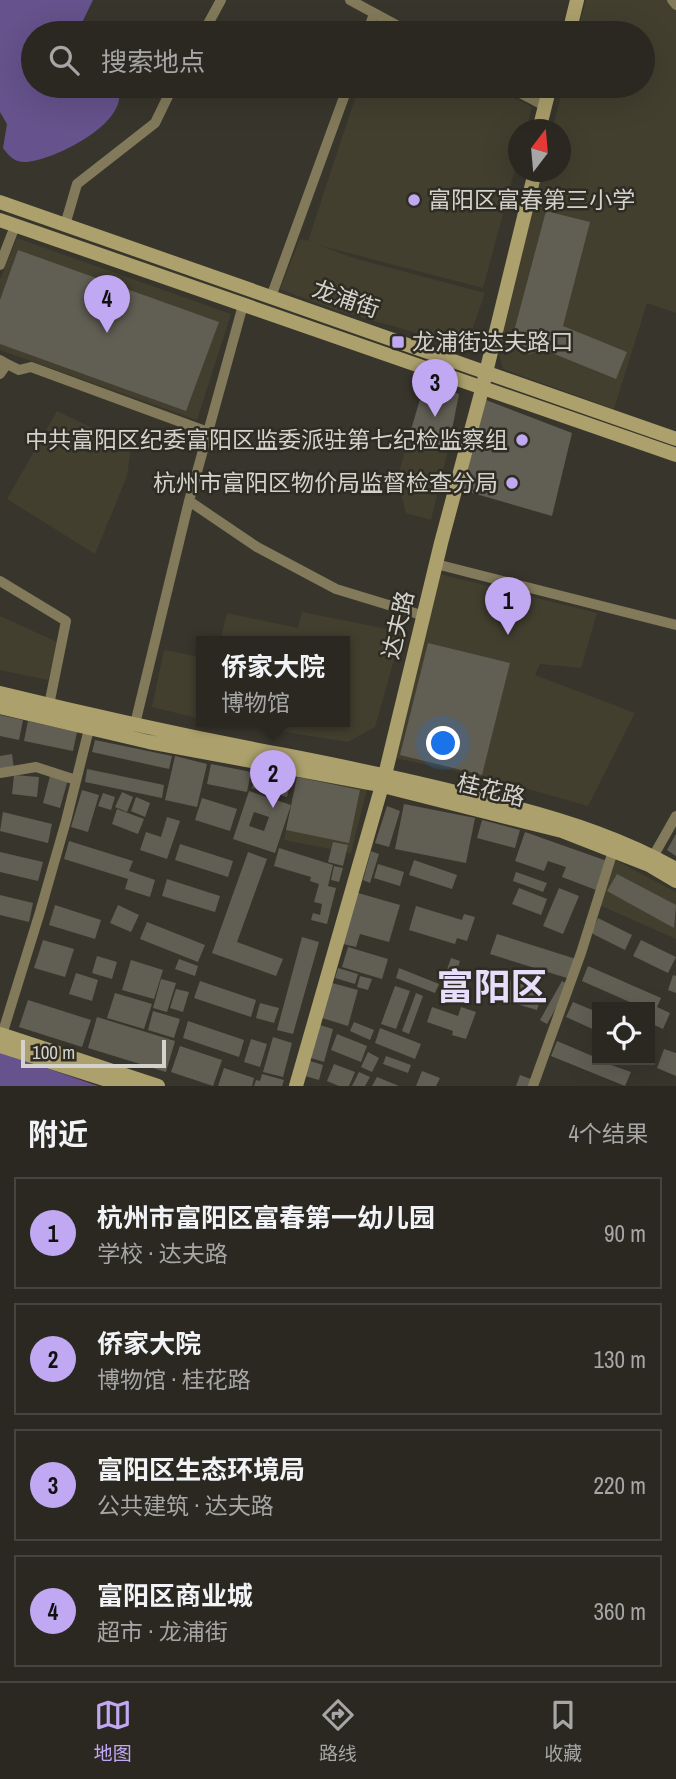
<!DOCTYPE html>
<html lang="zh">
<head>
<meta charset="utf-8">
<style>
	body { margin:0; font-family:"Archivo Narrow","Noto Sans SC",sans-serif; background:#32302a; color:#f1f3f6 }
	.controls { position:absolute; right:21px; bottom:21px; display:grid; overflow:hidden; border-radius:0px; box-shadow:0 7px 28px #0002 }
	.controls button { width:63px; height:63px; display:grid; place-items:center; padding:0; border:0; border-bottom:2px solid #46443f; background:#2a2821; color:#f1f3f6; font:35px sans-serif }
	.compass { position:absolute; left:508px; top:119px; width:63px; height:63px; border-radius:50%; background:#2a2821; box-shadow:0 7px 28px #0002; rotate:16deg }
	.scale { position:absolute; left:21px; bottom:18px; width:145px; box-sizing:border-box; padding-left:7px; border:4px solid #d3d2cc; border-top:0; font-size:19px; line-height:24px; white-space:nowrap; color:#d3d2cc; -webkit-text-stroke:5px #2e2c23; paint-order:stroke }
	.you { position:absolute; left:444px; top:744px; width:24px; height:24px; margin:-18px; border:5px solid #fff; border-radius:50%; background:#1a73e8; box-shadow:0 0 0 10px #1a73e833 }
	.badge { display:grid; place-items:center; width:46px; height:46px; border-radius:50%; background:#c1a8f3; color:#111; font-size:23px; font-weight:700 }
	.pin { position:absolute; translate:-50% -58px; filter:drop-shadow(0 2px 4px #0008) }
	.pin::after { content:''; position:absolute; top:37px; width:24px; height:21px; background:inherit; clip-path:polygon(0 0,100% 0,50% 100%) }
	.popup { position:absolute; left:196px; top:636px; width:154px; height:91px; box-sizing:border-box; display:grid; place-content:center; border-radius:0px; background:#2a2821; filter:drop-shadow(0 2px 5px #0005); font-size:23px; white-space:nowrap; color:#a5a6a5 }
	.popup b { font-size:26px; color:#f1f3f6 }
	.popup::after { content:''; position:absolute; left:50%; top:100%; margin-left:-14px; border:14px solid transparent; border-top-color:#2a2821 }
	.list { margin:0; padding:0; list-style:none }
	h2 { display:flex; justify-content:space-between; align-items:center; height:91px; margin:0; padding:0 28px; font-size:30px }
	h2 small { font-size:23px; font-weight:400; color:#a5a6a5 }
	.list li { display:grid; grid-template-columns:46px 1fr auto; gap:21px; align-items:center; box-sizing:border-box; height:112px; margin:0 14px 14px; padding:0 14px; border:2px solid #46443f; border-radius:0px }
	.list b { display:block; font-size:26px; white-space:nowrap }
	.list p { margin:0; font-size:23px; white-space:nowrap; color:#a5a6a5 }
	.list em { font-size:23px; font-style:normal; color:#a5a6a5 }
	.icon { flex:none; width:38px; height:38px; fill:none; stroke:currentColor; stroke-width:2; stroke-linecap:round; stroke-linejoin:round }
	.map { position:relative; flex:none; width:676px; height:1086px; overflow:hidden }
	.search { position:absolute; background:#2a2821; box-shadow:0 7px 28px #0002; left:21px; right:21px; top:21px; height:77px; display:flex; align-items:center; gap:18px; box-sizing:border-box; padding:0 24px; border-radius:38px; color:#a5a6a5; font-size:26px }
	.sheet { height:595px; background:#2a2821 }
	nav { display:flex; justify-content:space-around; align-items:center; box-sizing:border-box; height:98px; border-top:2px solid #46443f; background:#2a2821; font-size:19px; color:#a5a6a5 }
	nav a { display:grid; justify-items:center; gap:4px }
	nav .on { color:#c1a8f3 }
	.map>svg:first-child { display:block }
</style>
</head>
<body>
<div class="map">
<svg width="676" height="1086" viewBox="0 0 676 1086">
	<rect width="100%" height="100%" fill="#38362c"/>
	<path fill="#423f2f" d="M586 0H676V313L647 303 614 409 503 369 497 345 541 172H560V130L552 129 564 86H643V33H577Z
		M359 86H491L532 107 526 129 518 130V158L483 288 318 245 357 259 485 293 473 327 466 338 453 343 335 310 280 289 300 239 308 241Z
		M17 238 231 314 197 420 0 350V279Z
		M57 411 131 447 127 476 95 554 7 499Z
		M408 440 448 450 431 520 406 513 397 480Z
		M440 574 597 613 581 668 540 664 535 675 635 713 588 806 489 778 395 758Z
		M302 612 402 632 375 727 348 742 223 722H345V642H220L227 613 298 628Z
		M0 616 57 642 48 680 0 670Z
		M164 650 201 657V719L152 707Z
		M297 777 367 789 351 853 284 840Z
		M615 860 676 892V939L597 904Z"/>
	<path fill="#66528c" d="M0 0H93L77 33H33V86H117C134 121 53 161 25 162 14 162 9 156 3 148L7 124 0 112Z
		M0 1052 98 1086H0Z"/>
	<path fill="#615e54" fill-rule="evenodd" d="M546 211 590 222 563 326 627 352 616 379 542 349 530 354 517 346 515 341 517 337 513 335Z
		M18 250 219 322 186 411 0 344V300Z
		M425 382 459 394 448 450 408 440Z
		M486 400 572 433 552 516 462 490Z
		M428 643 510 663 482 775 400 755Z
		M0 715 23 720 19 740 0 736Z
		M28 721 77 732 73 751 24 741Z
		M95 740 172 756 169 769 92 752Z
		M12 754 14 769 0 772V756Z
		M175 756 207 764 197 807 165 800Z
		M211 764 251 772 247 792 207 784Z
		M87 769 164 785 162 798 85 782Z
		M51 772 69 776 60 808 43 803Z
		M256 772 291 781 287 797 252 788Z
		M14 775 39 777 37 797 12 794Z
		M297 777 360 790 349 843 286 830Z
		M82 790 99 795 88 832 71 827Z
		M249 791 291 805 275 853 233 839ZM254 812 269 817 264 831 249 826Z
		M122 792 133 797 127 812 115 807Z
		M103 793 115 797 111 810 98 806Z
		M136 797 150 803 145 817 131 811Z
		M202 798 237 809 230 831 195 820Z
		M404 804 475 818 466 863 395 849Z
		M387 806 400 811 389 847 375 843Z
		M117 809 144 819 138 834 112 824Z
		M3 812 52 824 48 843 0 831Z
		M167 817 180 821 167 859 140 850 146 832 161 837Z
		M482 820 520 830 515 848 477 838Z
		M525 832 607 861 596 890 562 877 566 867 548 861 544 871 515 861Z
		M676 834V856L667 850Z
		M69 841 133 861 129 871 155 880 150 897 125 889 128 879 64 859Z
		M333 842 348 845 343 866 328 862Z
		M180 844 233 861 228 877 175 860Z
		M279 848 333 865 328 886 336 888 327 924 311 920 313 913 320 915 322 904 314 902 319 884 310 881 311 877 274 866Z
		M371 851 379 854 370 883 363 880Z
		M0 852 43 862 38 881 0 872Z
		M248 852 267 859 237 942 283 959 276 976 212 953Z
		M414 860 457 875 452 889 409 875Z
		M378 864 404 872 400 886 374 878Z
		M334 866 343 868 339 882 331 880Z
		M516 872 547 883 543 892 513 881Z
		M617 874 676 905 674 928 607 891Z
		M167 879 220 896 215 912 162 896Z
		M519 888 547 899 541 915 512 904Z
		M559 888 579 896 563 934 543 926Z
		M358 893 400 905 389 942 360 934 356 947 343 944Z
		M0 895 33 903 29 922 0 915Z
		M55 905 101 920 95 939 49 925Z
		M118 905 139 915 131 932 110 923Z
		M416 906 462 920 464 914 475 917 467 941 457 938 455 944 409 930Z
		M598 918 632 935 625 950 591 933Z
		M147 922 205 945 198 962 140 939Z
		M497 934 576 959 570 979 490 954Z
		M302 937 319 942 293 1034 277 1030Z
		M43 940 74 949 65 977 34 968Z
		M641 940 676 957 668 973 633 956Z
		M348 947 388 959 382 979 342 967Z
		M97 956 117 962 112 979 92 973Z
		M451 958 460 961 451 987 442 984Z
		M179 959 198 966 195 976 175 969Z
		M131 960 163 970 154 999 122 990Z
		M588 966 661 998 657 1007 670 1013 663 1029 650 1023 654 1013 650 1011V1007H641L582 981Z
		M338 968 358 974 355 984 335 978Z
		M399 968 439 984 435 993 396 978Z
		M76 973 98 980 92 1001 69 994Z
		M673 975 676 976V993L668 990Z
		M360 976 372 979 368 990 357 987Z
		M161 979 176 983 167 1012 153 1008Z
		M506 979 543 991 537 1010 500 999Z
		M200 981 256 1000 251 1017 194 998Z
		M562 981 569 985 547 1024 540 1020Z
		M332 983 358 990 348 1026 322 1018Z
		M395 986 410 991 396 1029 381 1024Z
		M176 989 189 992 183 1012 170 1008Z
		M115 993 152 1004 144 1029 107 1018Z
		M416 993 423 996 409 1034 402 1031Z
		M28 1000 91 1020 82 1047 19 1027Z
		M573 1002 597 1012V1031L566 1017Z
		M260 1003 279 1008 274 1023 256 1018Z
		M432 1007 458 1016 461 1007 476 1012 466 1039 452 1035 453 1031 427 1022Z
		M153 1011 180 1019 174 1038 148 1030Z
		M97 1017 175 1041 166 1072 88 1048Z
		M188 1021 244 1040 239 1057 183 1038Z
		M354 1022 374 1030 370 1040 350 1031Z
		M320 1025 333 1029 324 1062 311 1058Z
		M380 1028 421 1044 415 1059 375 1043Z
		M337 1034 367 1046 361 1062 331 1050Z
		M273 1037 292 1043 283 1077 263 1072Z
		M251 1039 267 1044 260 1067 244 1062Z
		M557 1041 597 1058V1060L631 1072 625 1086 551 1056Z
		M180 1046 222 1060 213 1086 171 1072Z
		M664 1049 676 1053V1076L657 1068Z
		M368 1052 379 1058 372 1072 361 1067Z
		M386 1056 411 1065 408 1073 383 1064Z
		M310 1061 323 1065 319 1080 305 1076Z
		M334 1064 355 1072 349 1086H339L327 1081Z
		M224 1068 254 1078 252 1086H218Z
		M422 1071 440 1078 436 1086H416Z
		M359 1072 370 1077 365 1086H352Z
		M262 1074 284 1080 282 1086H254L256 1080 260 1081Z
		M520 1075 531 1079 529 1086H516Z
		M377 1077 399 1086H372Z"/>
	<g fill="none" stroke-linecap="round" stroke-linejoin="round">
		<path stroke="#827a5a" stroke-width="10" d="M350 0 411 33
			M672 0 676 5
			M203 33 221 0
			M367 33 374 14
			M507 86 545 106
			M65 225 77 184 155 123 173 86
			M0 265 15 226
			M271 297 348 86
			M0 360 7 364 0 374
			M7 364 19 370 31 367 208 432
			M189 501 257 547 336 589 418 614
			M436 564 676 625
			M0 581 66 621 49 705
			M135 724 189 501 243 305
			M0 773 36 767 76 780
			M650 862 676 816
			M1 1038 40 912 66 821 89 729
			M533 1086 581 953 613 851"/>
		<path stroke="#aca06c" stroke-width="14" d="M569 33 577 0
			M539 130 550 86
			M0 202 676 439
			M0 220 676 455
			M0 693C94 716 190 737 285 755 362 770 438 786 513 807 570 822 625 840 676 869
			M0 707 149 742 375 784 562 831 649 865 676 881
			M0 1034 158 1086
			M0 1046 126 1086
			M296 1086 385 775 441 543 480 397 535 172"/>
	</g>
	<g fill="#c1a8f3" stroke="#2e2c23" stroke-width="2.5">
		<circle cx="414" cy="200" r="7"/>
		<rect x="391" y="335" width="14" height="14" rx="3.5"/>
		<circle cx="522" cy="440" r="7"/>
		<circle cx="512" cy="483" r="7"/>
	</g>
	<g text-anchor="middle" stroke-width="5" stroke-linejoin="round" paint-order="stroke">
		<g font-size="23" fill="#d3d2cc" stroke="#2e2c23" text-anchor="start">
			<text x="428" y="208">富阳区富春第三小学</text>
			<text x="412" y="350">龙浦街达夫路口</text>
			<text x="508" y="448" text-anchor="end">中共富阳区纪委富阳区监委派驻第七纪检监察组</text>
			<text x="498" y="491" text-anchor="end">杭州市富阳区物价局监督检查分局</text>
		</g>
		<g font-size="23" fill="#d3d2cc" stroke="#2e2c23">
			<text transform="translate(346 299) rotate(19)" y="8">龙浦街</text>
			<text transform="translate(398 625) rotate(-77)" y="8">达夫路</text>
			<text transform="translate(491 790) rotate(14)" y="8">桂花路</text>
		</g>
		<g font-size="37" font-weight="bold" fill="#e6defb" stroke="#2e2c23">
			<text x="492" y="1000">富阳区</text>
		</g>
	</g>
</svg>
<div class="controls">
<button><svg class="icon" aria-label="locate" viewBox="0 0 24 24"><circle cx="12" cy="12" r="6"/><path d="M12 2v4M12 18v4M2 12h4M18 12h4"/></svg></button>
</div>
<svg class="compass" viewBox="-18 -18 36 36"><path d="M0-13l5 13h-10z" fill="#e53935"/><path d="M0 13l5-13h-10z" fill="#a5a6a5"/></svg>
<div class="scale">100 m</div>
<div class="you"></div>
<div class="pin badge" style="left:508px;top:635px">1</div>
<div class="pin badge" style="left:273px;top:808px">2</div>
<div class="popup"><b>侨家大院</b>博物馆</div>
<div class="pin badge" style="left:435px;top:417px">3</div>
<div class="pin badge" style="left:107px;top:333px">4</div>
<div class="search"><svg class="icon" aria-label="search" viewBox="0 0 24 24"><circle cx="10" cy="10" r="6"/><path d="M15 15l6 6"/></svg>搜索地点</div>
</div>
<section class="sheet">
<h2>附近<small>4个结果</small></h2>
<ul class="list">
<li><span class="badge">1</span><div><b>杭州市富阳区富春第一幼儿园</b><p>学校 · 达夫路</p></div><em>90 m</em></li>
<li><span class="badge">2</span><div><b>侨家大院</b><p>博物馆 · 桂花路</p></div><em>130 m</em></li>
<li><span class="badge">3</span><div><b>富阳区生态环境局</b><p>公共建筑 · 达夫路</p></div><em>220 m</em></li>
<li><span class="badge">4</span><div><b>富阳区商业城</b><p>超市 · 龙浦街</p></div><em>360 m</em></li>
</ul>
</section>
<nav>
<a class="on"><svg class="icon" aria-label="map" viewBox="0 0 24 24"><path d="M3 6l6-2 6 2 6-2v14l-6 2-6-2-6 2zM9 4v14M15 6v14"/></svg>地图</a>
<a><svg class="icon" aria-label="directions" viewBox="0 0 24 24"><path d="M12 3l9 9-9 9-9-9zM9 14v-3h6M13 9l2 2-2 2"/></svg>路线</a>
<a><svg class="icon" aria-label="saved" viewBox="0 0 24 24"><path d="M7 4h10v16l-5-4-5 4z"/></svg>收藏</a>
</nav>
</body>
</html>
